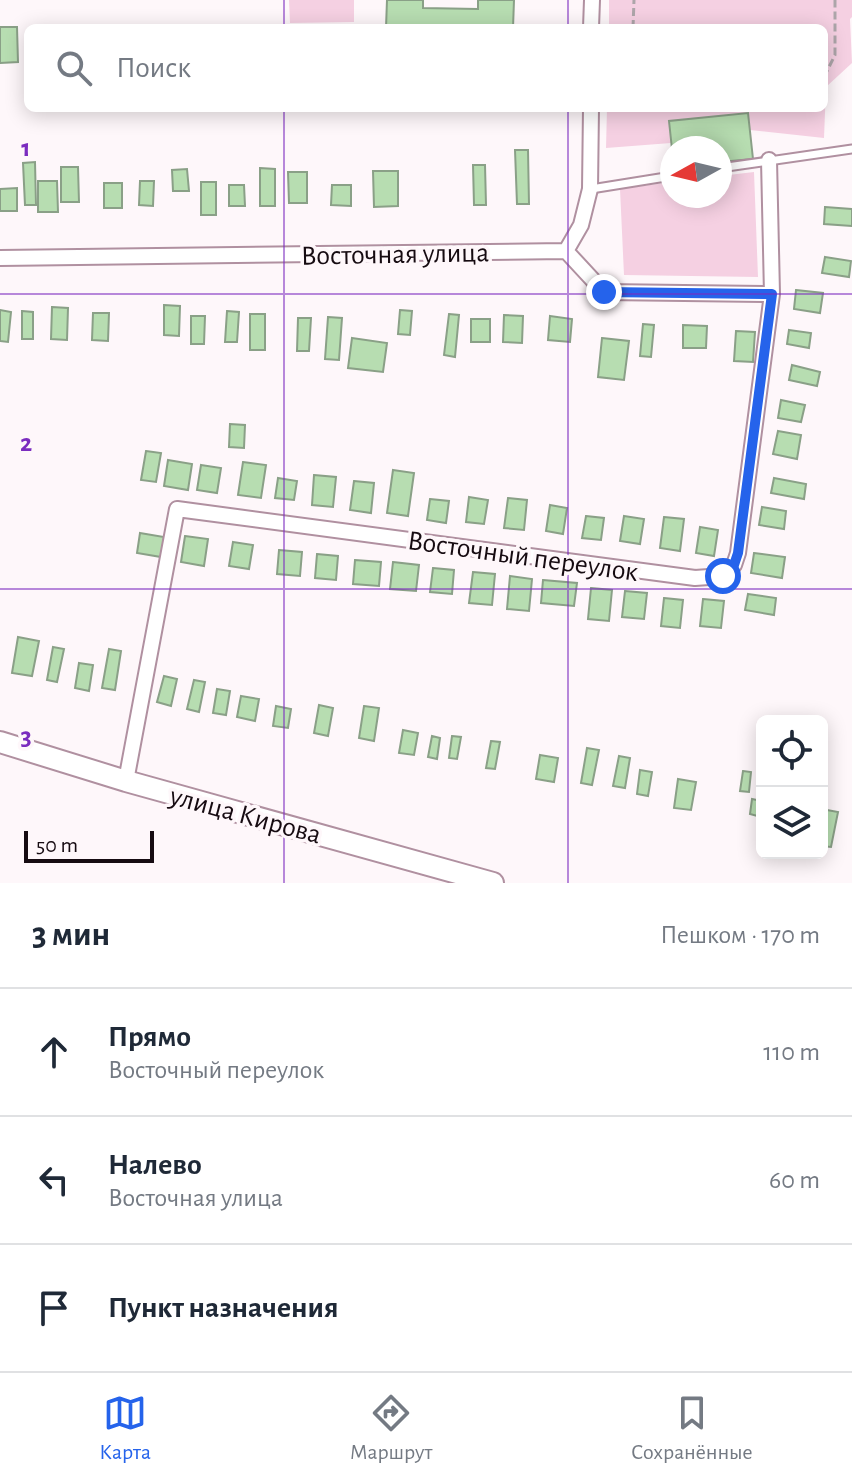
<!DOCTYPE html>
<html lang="ru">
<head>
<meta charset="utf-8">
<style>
	body { margin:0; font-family:"Alegreya Sans",sans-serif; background:#f6f6f7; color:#1f2937 }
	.controls { position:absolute; right:24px; bottom:24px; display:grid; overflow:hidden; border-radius:12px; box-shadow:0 4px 20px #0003 }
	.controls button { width:72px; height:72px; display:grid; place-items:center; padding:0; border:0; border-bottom:2px solid #e0e1e3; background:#fff; color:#1f2937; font:40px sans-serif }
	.compass { position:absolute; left:660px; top:136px; width:72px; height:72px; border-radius:50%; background:#fff; box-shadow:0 4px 20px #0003; rotate:262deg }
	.scale { position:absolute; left:24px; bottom:20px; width:130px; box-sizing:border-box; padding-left:8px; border:4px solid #160b11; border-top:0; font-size:22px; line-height:28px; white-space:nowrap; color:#160b11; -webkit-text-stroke:6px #fef7fa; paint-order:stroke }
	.stop { position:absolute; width:24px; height:24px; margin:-18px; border:6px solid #2563eb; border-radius:50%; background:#fff }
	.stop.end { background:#2563eb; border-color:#fff; box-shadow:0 2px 8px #0008 }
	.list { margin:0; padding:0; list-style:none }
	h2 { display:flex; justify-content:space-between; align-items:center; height:104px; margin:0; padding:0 32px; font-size:34px }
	h2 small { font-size:26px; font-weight:400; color:#747a83 }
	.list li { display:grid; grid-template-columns:52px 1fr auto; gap:24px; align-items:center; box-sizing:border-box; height:128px; padding:0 32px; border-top:2px solid #e0e1e3 }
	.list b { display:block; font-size:30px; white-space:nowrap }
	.list p { margin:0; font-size:26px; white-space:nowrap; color:#747a83 }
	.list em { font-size:26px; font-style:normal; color:#747a83 }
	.icon { flex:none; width:44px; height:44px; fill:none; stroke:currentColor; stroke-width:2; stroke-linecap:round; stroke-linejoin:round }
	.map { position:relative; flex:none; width:852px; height:883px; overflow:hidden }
	.search { position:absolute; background:#fff; box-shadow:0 4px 20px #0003; left:24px; right:24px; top:24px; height:88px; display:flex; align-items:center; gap:20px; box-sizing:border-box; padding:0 28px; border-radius:12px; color:#747a83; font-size:30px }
	.sheet { height:488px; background:#fff }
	nav { display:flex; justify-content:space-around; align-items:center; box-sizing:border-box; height:112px; border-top:2px solid #e0e1e3; background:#fff; font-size:22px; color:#747a83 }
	nav a { display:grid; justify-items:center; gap:4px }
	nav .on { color:#2563eb }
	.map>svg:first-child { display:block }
</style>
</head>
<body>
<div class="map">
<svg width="852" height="883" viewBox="0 0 852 883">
	<rect width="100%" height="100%" fill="#fef7fa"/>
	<path fill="#f5d0e2" d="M289 0H354V22L290 23Z
		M609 0H852V17L850 19 852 63 826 87 824 138 750 130 748 113 670 121 671 143 606 148 607 108H824V28H609Z
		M754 172 758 277 624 275 620 189 672 182V196H720V176Z"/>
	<path fill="#b7ddb1" stroke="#8aa087" stroke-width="2" d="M387 0H423V8L478 9V0H514L513 28H386Z
		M0 27H17L18 62 0 63Z
		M748 113 753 159 720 162V148L672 149 669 121Z
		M515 150H528L529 204H517Z
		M35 162 36 205H25L23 163Z
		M473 165H485L486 205H474Z
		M61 167H78L79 202H61Z
		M260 168 275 169V206H260Z
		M187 169 189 191H173L172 170Z
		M373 171H398V206L374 207Z
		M288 172H307V203H289Z
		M38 181H57L58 212H38Z
		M140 181H154L153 206 139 205Z
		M201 182H216V215H201Z
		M104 183H122V208H104Z
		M229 185H244L245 206H229Z
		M332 185H351V206L331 205Z
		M17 188V211H0V189Z
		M825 207 852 209V226L824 224Z
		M825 257 851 261 849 277 822 273Z
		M796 290 823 293 820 313 794 309Z
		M164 305 180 306 179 336 164 335Z
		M52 307 68 308 67 340 51 339Z
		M0 310 11 312 8 342 0 341Z
		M400 310 412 311 410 335 398 334Z
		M22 311 33 312V339H22Z
		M227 311 239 312 237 342H225Z
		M93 313H109L108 341 92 340Z
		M250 314H265V350H250Z
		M449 314 459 315 455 357 444 355Z
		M504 315 523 316 522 343 503 342Z
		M191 316H205L204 344H191Z
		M550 316 572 319 570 342 548 340Z
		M328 317 342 318 339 360 325 359Z
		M298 318H311L309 351H297Z
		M471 319H490V342H471Z
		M643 324 654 325 651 357 640 356Z
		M683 325 707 326 706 348H683Z
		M789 330 811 333 809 348 787 344Z
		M736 331 755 332 753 362 734 361Z
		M352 338 387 343 383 372 348 368Z
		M602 338 629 341 624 380 598 377Z
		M792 365 820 372 817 386 789 380Z
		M781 400 805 405 801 422 778 418Z
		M230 424 245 425 244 448 229 447Z
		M778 431 801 435 797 459 773 454Z
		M146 451 161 453 156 482 141 480Z
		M168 460 192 464 188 490 164 486Z
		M243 462 266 465 261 498 238 495Z
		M201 465 221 468 217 493 197 490Z
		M393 470 414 473 408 516 387 513Z
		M314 475 336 477 333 507 312 505Z
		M278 478 297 481 294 500 275 498Z
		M774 478 806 484 804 499 771 493Z
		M354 481 374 483 371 513 350 510Z
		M469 497 488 500 484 524 466 522Z
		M508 498 527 500 524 530 504 528Z
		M430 499 449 501 446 523 427 520Z
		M550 505 567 508 563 534 546 531Z
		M762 507 786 511 784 529 759 525Z
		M586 516 604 518 601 540 582 538Z
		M624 516 644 519 640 544 620 541Z
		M664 517 684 519 680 551 660 548Z
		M700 527 718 530 714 556 696 553Z
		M140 533 164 537 161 557 137 553Z
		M185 536 208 539 204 566 181 562Z
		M233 542 253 545 249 569 229 566Z
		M279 550 302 552 300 576 277 574Z
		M754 553 785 557 782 578 751 573Z
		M317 554 338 556 336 580 315 578Z
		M355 560 381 562 379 586 353 584Z
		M393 562 419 565 416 591 390 589Z
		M433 568 454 570 452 594 430 592Z
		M473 572 495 574 492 605 469 603Z
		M510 576 532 579 529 611 507 609Z
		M543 580 577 583 574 606 541 603Z
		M591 588 612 590 609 621 588 619Z
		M625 591 647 593 644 619 622 617Z
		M748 594 776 598 774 615 745 610Z
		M664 598 683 600 680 628 661 626Z
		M703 599 724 601 721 628 700 626Z
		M18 637 39 641 32 676 12 673Z
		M53 647 64 649 57 682 47 680Z
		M109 649 121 651 115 690 102 688Z
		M79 663 93 665 89 691 75 688Z
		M164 676 177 679 171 706 157 702Z
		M194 680 205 682 199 712 187 709Z
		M217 689 230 691 226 715 213 713Z
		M241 696 259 699 255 721 237 717Z
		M319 705 333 708 328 736 314 733Z
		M276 706 291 709 288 728 273 726Z
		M364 706 379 708 374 741 359 738Z
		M403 730 418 733 414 755 399 753Z
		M432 736 440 738 437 759 428 757Z
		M452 736 461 737 457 759 449 758Z
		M491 741 500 742 495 769 486 768Z
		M587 748 599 750 592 785 581 783Z
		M540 755 558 758 554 782 536 779Z
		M619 756 630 758 625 788 613 786Z
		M640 770 652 772 648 796 637 794Z
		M743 771 751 772 749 792 740 791Z
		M678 779 696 782 691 810 674 808Z
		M752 799 762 801 761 817 750 814Z
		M827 810 838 812 831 847 822 846Z"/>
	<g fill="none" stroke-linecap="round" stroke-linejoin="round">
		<defs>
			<path id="lane" d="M720 168 852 149
				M591 189 672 176"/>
			<path id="street" d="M591 28 592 0
				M566 251 581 225 590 189 591 108
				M0 258 566 251 604 292 772 294
				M126 781 177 509 695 578 723 576 734 565 738 553 772 294 769 160"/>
			<path id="secondary" d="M0 742 126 781 493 883"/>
		</defs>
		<use href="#lane" stroke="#b090a0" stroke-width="11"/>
		<use href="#street" stroke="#b090a0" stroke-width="18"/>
		<use href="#secondary" stroke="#b090a0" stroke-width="24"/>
		<path stroke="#ada5a9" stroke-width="3" stroke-dasharray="8 4" stroke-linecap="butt" d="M633 28 634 0
			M824 77 835 55V0"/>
		<use href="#lane" stroke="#fff" stroke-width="7"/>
		<use href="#street" stroke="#fff" stroke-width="14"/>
		<use href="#secondary" stroke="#fff" stroke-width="20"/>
	</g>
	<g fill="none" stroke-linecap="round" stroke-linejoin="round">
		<path stroke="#2563eb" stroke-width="10" d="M604 292 772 294 738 553 734 565 723 576"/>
	</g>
	<path fill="none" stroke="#7b2cbf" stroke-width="2" stroke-opacity="0.55" d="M284 0V28M568 0V28M284 108V883M568 108V883M0 294H852M0 589H852"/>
	<g text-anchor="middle" stroke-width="7" stroke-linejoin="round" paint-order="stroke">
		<g font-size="28" fill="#160b11" stroke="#fef7fa">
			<text transform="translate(395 253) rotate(-1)" y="10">Восточная улица</text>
			<text transform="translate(523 555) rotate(8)" y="10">Восточный переулок</text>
			<text transform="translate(246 814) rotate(15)" y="10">улица Кирова</text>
		</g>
	</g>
	<g font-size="26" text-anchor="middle" font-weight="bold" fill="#7b2cbf" stroke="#fef7fa" stroke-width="7" stroke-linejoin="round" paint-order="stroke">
		<text x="26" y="156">1</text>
		<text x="26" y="451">2</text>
		<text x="26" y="745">3</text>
	</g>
</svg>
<div class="controls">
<button><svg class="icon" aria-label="locate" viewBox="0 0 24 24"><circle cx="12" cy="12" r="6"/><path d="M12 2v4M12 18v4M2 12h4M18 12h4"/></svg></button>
<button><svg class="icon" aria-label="layers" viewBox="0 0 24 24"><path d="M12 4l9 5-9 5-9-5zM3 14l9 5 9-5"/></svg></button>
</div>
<svg class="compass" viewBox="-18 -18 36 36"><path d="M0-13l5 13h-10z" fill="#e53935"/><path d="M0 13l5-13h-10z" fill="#747a83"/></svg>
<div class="scale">50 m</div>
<div class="stop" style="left:723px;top:576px"></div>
<div class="stop end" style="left:604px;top:292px"></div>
<div class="search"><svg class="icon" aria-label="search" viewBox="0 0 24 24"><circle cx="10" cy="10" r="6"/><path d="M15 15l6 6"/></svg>Поиск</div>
</div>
<section class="sheet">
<h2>3 мин<small>Пешком · 170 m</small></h2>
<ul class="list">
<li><svg class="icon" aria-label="ahead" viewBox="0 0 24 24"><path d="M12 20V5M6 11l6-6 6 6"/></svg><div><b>Прямо</b><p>Восточный переулок</p></div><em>110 m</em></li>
<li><svg class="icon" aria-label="left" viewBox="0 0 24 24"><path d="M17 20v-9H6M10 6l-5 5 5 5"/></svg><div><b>Налево</b><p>Восточная улица</p></div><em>60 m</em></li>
<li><svg class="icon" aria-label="arrive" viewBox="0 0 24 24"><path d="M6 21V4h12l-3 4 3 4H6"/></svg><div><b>Пункт назначения</b></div></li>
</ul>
</section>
<nav>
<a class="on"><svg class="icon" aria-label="map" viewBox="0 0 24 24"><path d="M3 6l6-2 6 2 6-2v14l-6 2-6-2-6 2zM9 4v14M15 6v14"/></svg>Карта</a>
<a><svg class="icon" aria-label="directions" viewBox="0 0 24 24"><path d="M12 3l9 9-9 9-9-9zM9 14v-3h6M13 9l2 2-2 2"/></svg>Маршрут</a>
<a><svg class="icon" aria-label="saved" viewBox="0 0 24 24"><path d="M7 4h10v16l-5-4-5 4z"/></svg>Сохранённые</a>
</nav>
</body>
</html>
